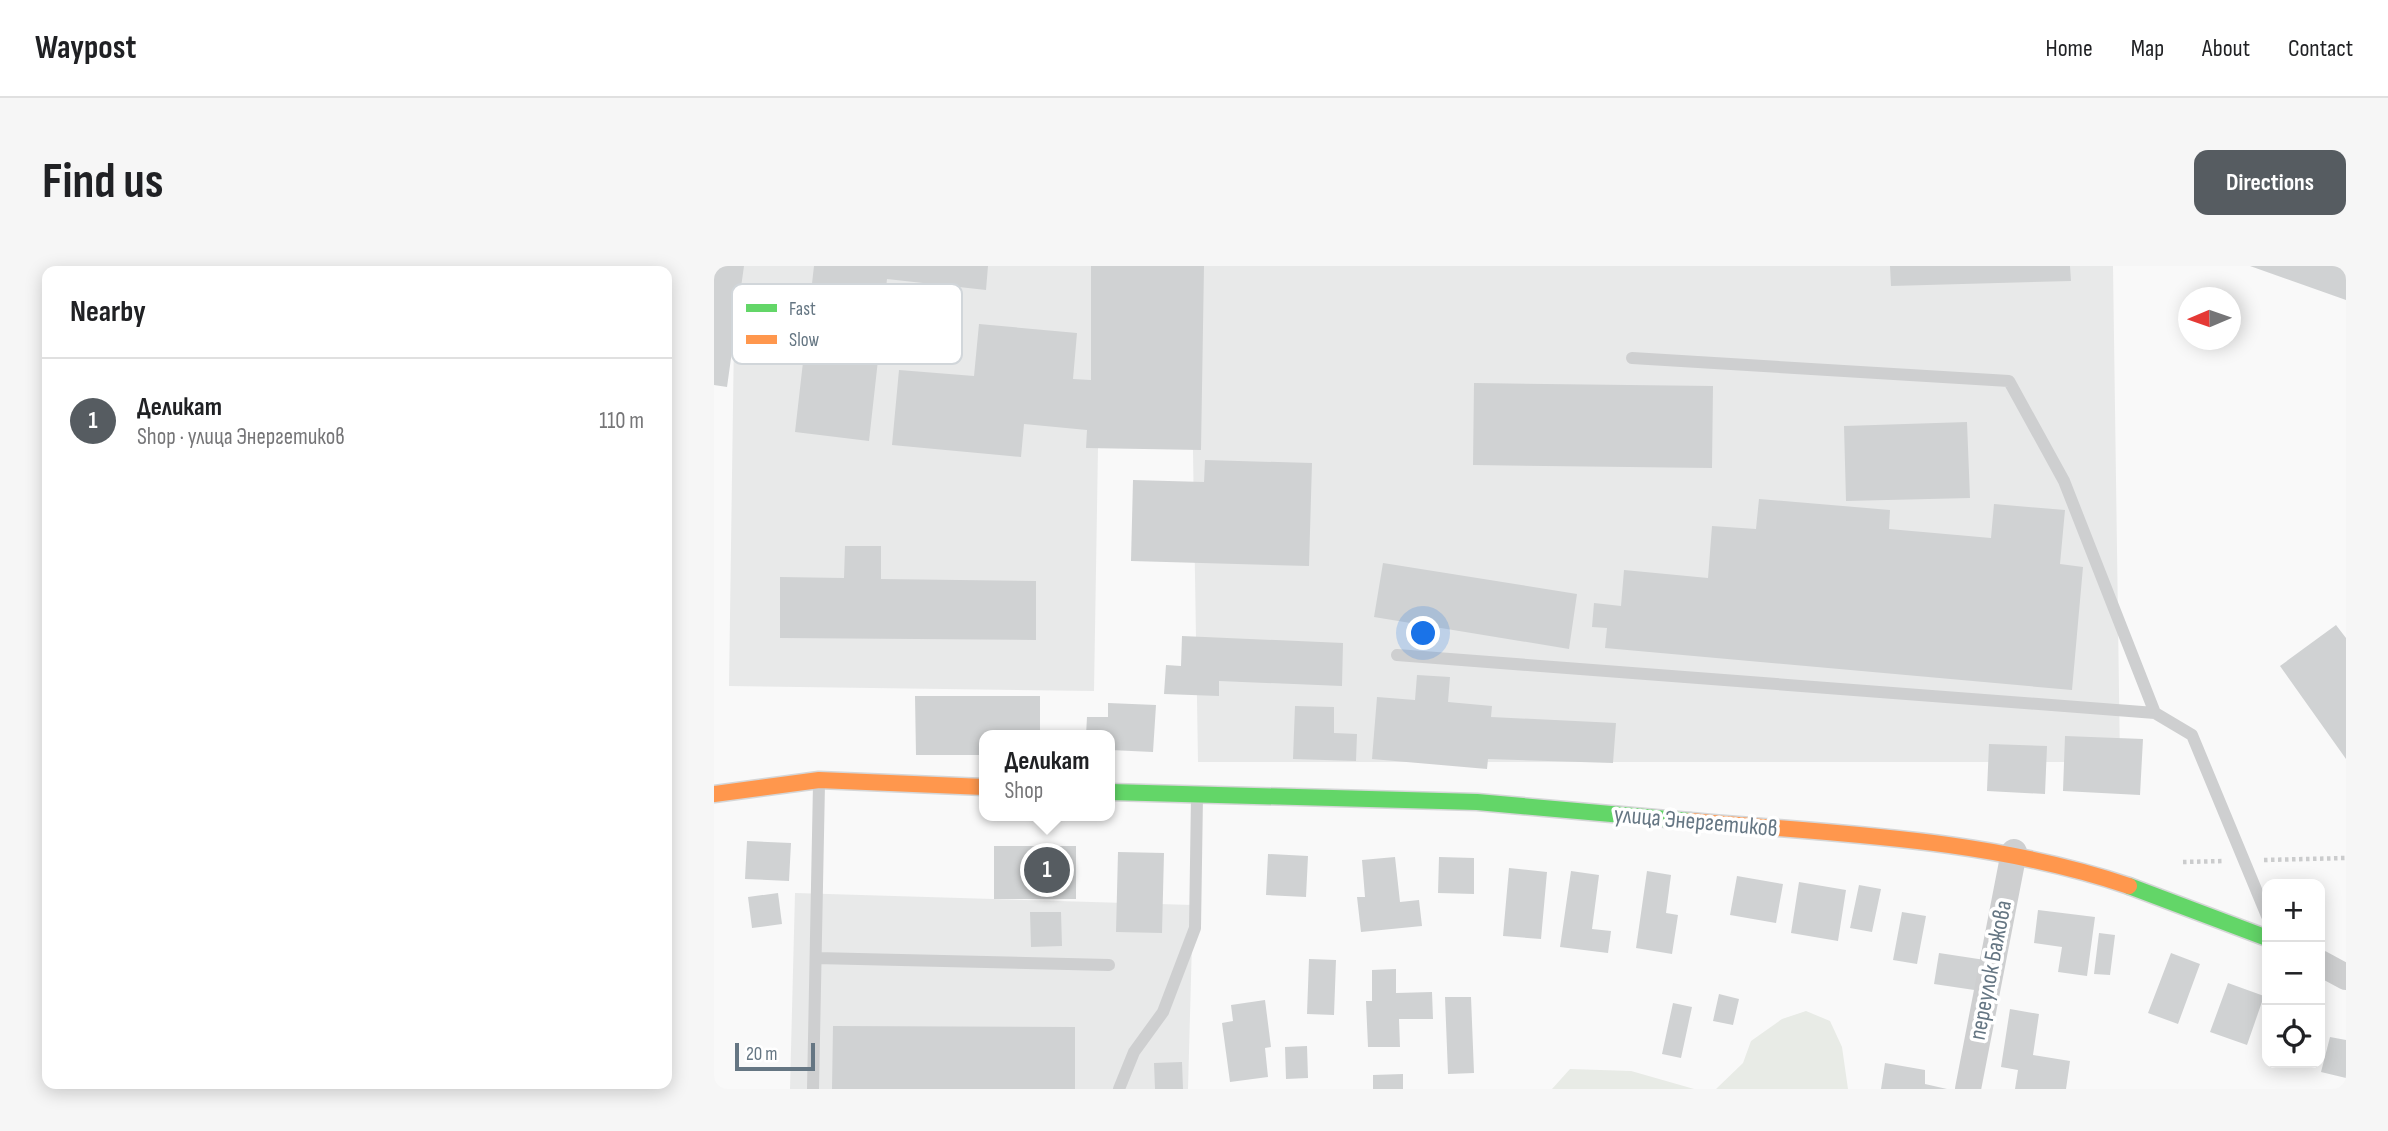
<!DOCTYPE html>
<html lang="en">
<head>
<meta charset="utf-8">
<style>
	body { margin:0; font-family:"Sofia Sans Condensed",sans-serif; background:#f6f6f6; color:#202124 }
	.controls { position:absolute; right:21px; bottom:21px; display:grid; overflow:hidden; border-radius:14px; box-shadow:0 4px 18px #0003 }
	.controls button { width:63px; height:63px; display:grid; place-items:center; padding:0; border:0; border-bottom:2px solid #e0e0e0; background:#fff; color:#202124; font:35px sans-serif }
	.compass { position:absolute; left:1464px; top:21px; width:63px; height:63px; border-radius:50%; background:#fff; box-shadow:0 4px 18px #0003; rotate:268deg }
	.scale { position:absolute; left:21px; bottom:18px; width:80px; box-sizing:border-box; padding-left:7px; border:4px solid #657683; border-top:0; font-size:19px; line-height:24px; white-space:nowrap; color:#657683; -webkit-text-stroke:5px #fff; paint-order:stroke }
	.you { position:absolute; left:710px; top:368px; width:24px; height:24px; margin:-18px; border:5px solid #fff; border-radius:50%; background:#1a73e8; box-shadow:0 0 0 10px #1a73e833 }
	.badge { display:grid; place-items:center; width:46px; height:46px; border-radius:50%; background:#565c61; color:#fff; font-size:23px; font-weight:700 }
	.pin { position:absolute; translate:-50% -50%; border:4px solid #fff; box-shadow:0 2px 7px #0006 }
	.popup { position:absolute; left:265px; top:464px; width:136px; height:91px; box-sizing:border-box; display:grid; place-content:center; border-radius:14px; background:#fff; filter:drop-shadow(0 2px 5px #0005); font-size:23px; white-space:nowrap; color:#757577 }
	.popup b { font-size:26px; color:#202124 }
	.popup::after { content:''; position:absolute; left:50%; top:100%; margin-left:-14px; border:14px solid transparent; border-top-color:#fff }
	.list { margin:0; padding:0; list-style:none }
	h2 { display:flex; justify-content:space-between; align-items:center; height:91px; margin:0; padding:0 28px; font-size:30px }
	h2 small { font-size:23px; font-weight:400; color:#757577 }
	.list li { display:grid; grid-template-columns:46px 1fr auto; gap:21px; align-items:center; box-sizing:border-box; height:126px; padding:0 28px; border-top:2px solid #e0e0e0 }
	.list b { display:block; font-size:26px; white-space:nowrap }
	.list p { margin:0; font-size:23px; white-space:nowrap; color:#757577 }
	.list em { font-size:23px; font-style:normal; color:#757577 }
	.icon { flex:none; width:38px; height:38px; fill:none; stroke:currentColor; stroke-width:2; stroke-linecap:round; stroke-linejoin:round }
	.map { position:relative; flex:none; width:1632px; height:823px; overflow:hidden; border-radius:14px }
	header { display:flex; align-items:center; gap:42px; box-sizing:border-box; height:98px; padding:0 35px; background:#fff; border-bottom:2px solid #e0e0e0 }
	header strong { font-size:33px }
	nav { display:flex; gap:38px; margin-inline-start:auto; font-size:24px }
	.intro { display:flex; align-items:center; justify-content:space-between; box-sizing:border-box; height:168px; padding:0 42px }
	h1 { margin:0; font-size:49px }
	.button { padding:18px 32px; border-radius:14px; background:#565c61; color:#fff; font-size:24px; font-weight:700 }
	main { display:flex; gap:42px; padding:0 42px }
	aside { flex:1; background:#fff; border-radius:14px; box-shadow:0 4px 18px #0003 }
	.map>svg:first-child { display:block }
</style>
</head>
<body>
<header>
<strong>Waypost</strong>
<nav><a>Home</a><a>Map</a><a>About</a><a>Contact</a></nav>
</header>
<div class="intro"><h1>Find us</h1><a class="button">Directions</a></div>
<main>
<aside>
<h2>Nearby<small></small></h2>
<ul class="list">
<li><span class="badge">1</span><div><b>Деликат</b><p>Shop · улица Энергетиков</p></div><em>110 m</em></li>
</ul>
</aside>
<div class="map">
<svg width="1632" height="823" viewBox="0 0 1632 823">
	<rect width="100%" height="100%" fill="#f9f9f9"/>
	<path fill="#e8e9e9" d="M21 0H387L380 425 15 420Z
		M476 0H1399L1406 496H484Z
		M81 627 479 639 474 823H76Z"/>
	<path fill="#e8ebe6" d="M1092 745 1116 755 1128 781 1134 823H1002L1029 797 1037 775 1068 753Z
		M856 803 917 805 980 823H838Z"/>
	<path fill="#d0d2d3" d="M0 0H30L13 121 0 119Z
		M100 0H274L272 24 173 13 155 175 81 166Z
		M377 0H490L487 184 372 182 373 164 310 158 307 191 178 179 185 104 260 110 265 58 363 67 359 113 377 114Z
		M1176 0H1356L1357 15 1177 20Z
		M1536 0H1632V34Z
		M760 117 999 120 998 202 759 199Z
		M1253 156 1256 232 1132 235 1130 160Z
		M491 194 598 197 595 300 417 295 419 214 490 216Z
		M1045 233 1176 244 1175 263 1277 272 1280 238 1351 244 1346 298 1369 301 1358 424 891 382 893 362 878 361 880 337 907 340 910 304 994 312 998 260 1042 263Z
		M131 280H167V313L322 315V374L66 372V311L130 312Z
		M669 297 863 328 855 383 660 351Z
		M1622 359 1632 372V493L1566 400Z
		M468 370 629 377 628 420 505 415V430L450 428 452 399 467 400Z
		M703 409 736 411 734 436 778 440 777 451 902 457 899 497 774 493 773 503 658 493 663 431 701 434Z
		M201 430H326V469H270V489H202Z
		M394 437 442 439 439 486 396 484V469H372L373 451H394Z
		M581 440 620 441V467L643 468 642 495 579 493Z
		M1351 470 1429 473 1426 529 1349 525Z
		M1275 478 1333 480 1331 528 1273 525Z
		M33 575 77 577 75 615 31 613Z
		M280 580H362V633H280Z
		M404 586 450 587 448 667 402 666Z
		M554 588 594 590 592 631 552 629Z
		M681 591 686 636 705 634 708 660 647 666 643 631H651L648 594Z
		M725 591 760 592V628L724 627Z
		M795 602 833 606 827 673 789 670Z
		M857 605 885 609 878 663 897 665 894 687 846 681Z
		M933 605 957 609 952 647 964 649 958 688 922 682Z
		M1023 610 1069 618 1062 657 1016 649Z
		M1085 616 1132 624 1124 675 1077 667Z
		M1145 619 1167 623 1158 666 1136 662Z
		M64 627 68 658 38 662 34 631Z
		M1324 644 1381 651 1373 710 1344 706 1348 681 1320 677Z
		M316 646H347L348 680 317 681Z
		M1188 646 1212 650 1203 698 1179 694Z
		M1385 667 1401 669 1396 709 1380 708Z
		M1225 687 1271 694 1267 725 1220 718Z
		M1457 687 1486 698 1464 758 1434 747Z
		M595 693 622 694 620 749 593 748Z
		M682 703V727L718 726 719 753H685L686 781H654L652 735H658V704Z
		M1514 717 1550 730 1533 779 1496 766Z
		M1005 728 1025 733 1019 759 999 755Z
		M731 731H757L760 807 734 808Z
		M551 734 557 781 551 782 554 811 516 816 508 757 519 755 517 739Z
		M959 737 978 741 967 792 948 788Z
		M1296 743 1325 748 1319 789 1356 795 1352 823H1301L1304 804 1287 801Z
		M119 760 361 761V823H118Z
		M1616 771 1632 774V812L1607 806Z
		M593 780 594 812 572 813 571 781Z
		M468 796 469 823H441L440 797Z
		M1171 797 1211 804V818L1233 823H1167Z
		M689 808V823H659V809Z"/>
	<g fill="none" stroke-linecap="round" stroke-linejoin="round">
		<defs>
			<path id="fast" d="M396 526 763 536 976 555
				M1415 620 1553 672"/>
			<path id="slow" d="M0 528 105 514 270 521
				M976 555C1124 568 1274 572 1415 620"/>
		</defs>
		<use href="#fast" stroke="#d5d6d7" stroke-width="19"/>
		<use href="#slow" stroke="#d5d6d7" stroke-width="19"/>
		<path stroke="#cbcccd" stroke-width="4.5" stroke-dasharray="3.5 3.5" stroke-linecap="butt" d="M1550 594 1632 592
			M1469 596 1510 595"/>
		<path stroke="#cecfd0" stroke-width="12" d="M918 92 1295 115 1350 215 1441 447
			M683 389 1441 447 1478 469 1553 650
			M102 692 395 699
			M99 823 105 518
			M405 823 420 786 449 746 481 662 483 530"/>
		<path stroke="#cecfd0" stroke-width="26" d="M1606 697 1632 711
			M1254 823 1300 586"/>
		<use href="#fast" stroke="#63d668" stroke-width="16"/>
		<use href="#slow" stroke="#ff974d" stroke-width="16"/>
	</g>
	<g text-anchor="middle" stroke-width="7" stroke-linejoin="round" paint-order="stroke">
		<g font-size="24" fill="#657683" stroke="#fff">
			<text transform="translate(982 555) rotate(5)" y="8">улица Энергетиков</text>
			<text transform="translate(1276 704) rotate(-79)" y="8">переулок Бажова</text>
		</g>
	</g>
	<rect x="18" y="18" width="230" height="80" rx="10" fill="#fff" stroke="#d1d6da" stroke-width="2"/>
	<rect x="32" y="38" width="31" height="8" fill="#63d668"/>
	<rect x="32" y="69" width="31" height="9" fill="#ff974d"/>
	<g font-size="19" fill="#657683">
		<text x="75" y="49">Fast</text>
		<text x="75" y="80">Slow</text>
	</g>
</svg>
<div class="controls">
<button>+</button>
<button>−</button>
<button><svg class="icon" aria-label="locate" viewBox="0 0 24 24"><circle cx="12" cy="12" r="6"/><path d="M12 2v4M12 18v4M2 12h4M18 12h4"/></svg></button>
</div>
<svg class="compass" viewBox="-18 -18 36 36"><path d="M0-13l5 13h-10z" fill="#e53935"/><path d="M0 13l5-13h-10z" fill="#757577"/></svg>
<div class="scale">20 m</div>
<div class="you"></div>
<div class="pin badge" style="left:333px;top:604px">1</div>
<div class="popup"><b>Деликат</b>Shop</div>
</div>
</main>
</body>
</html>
